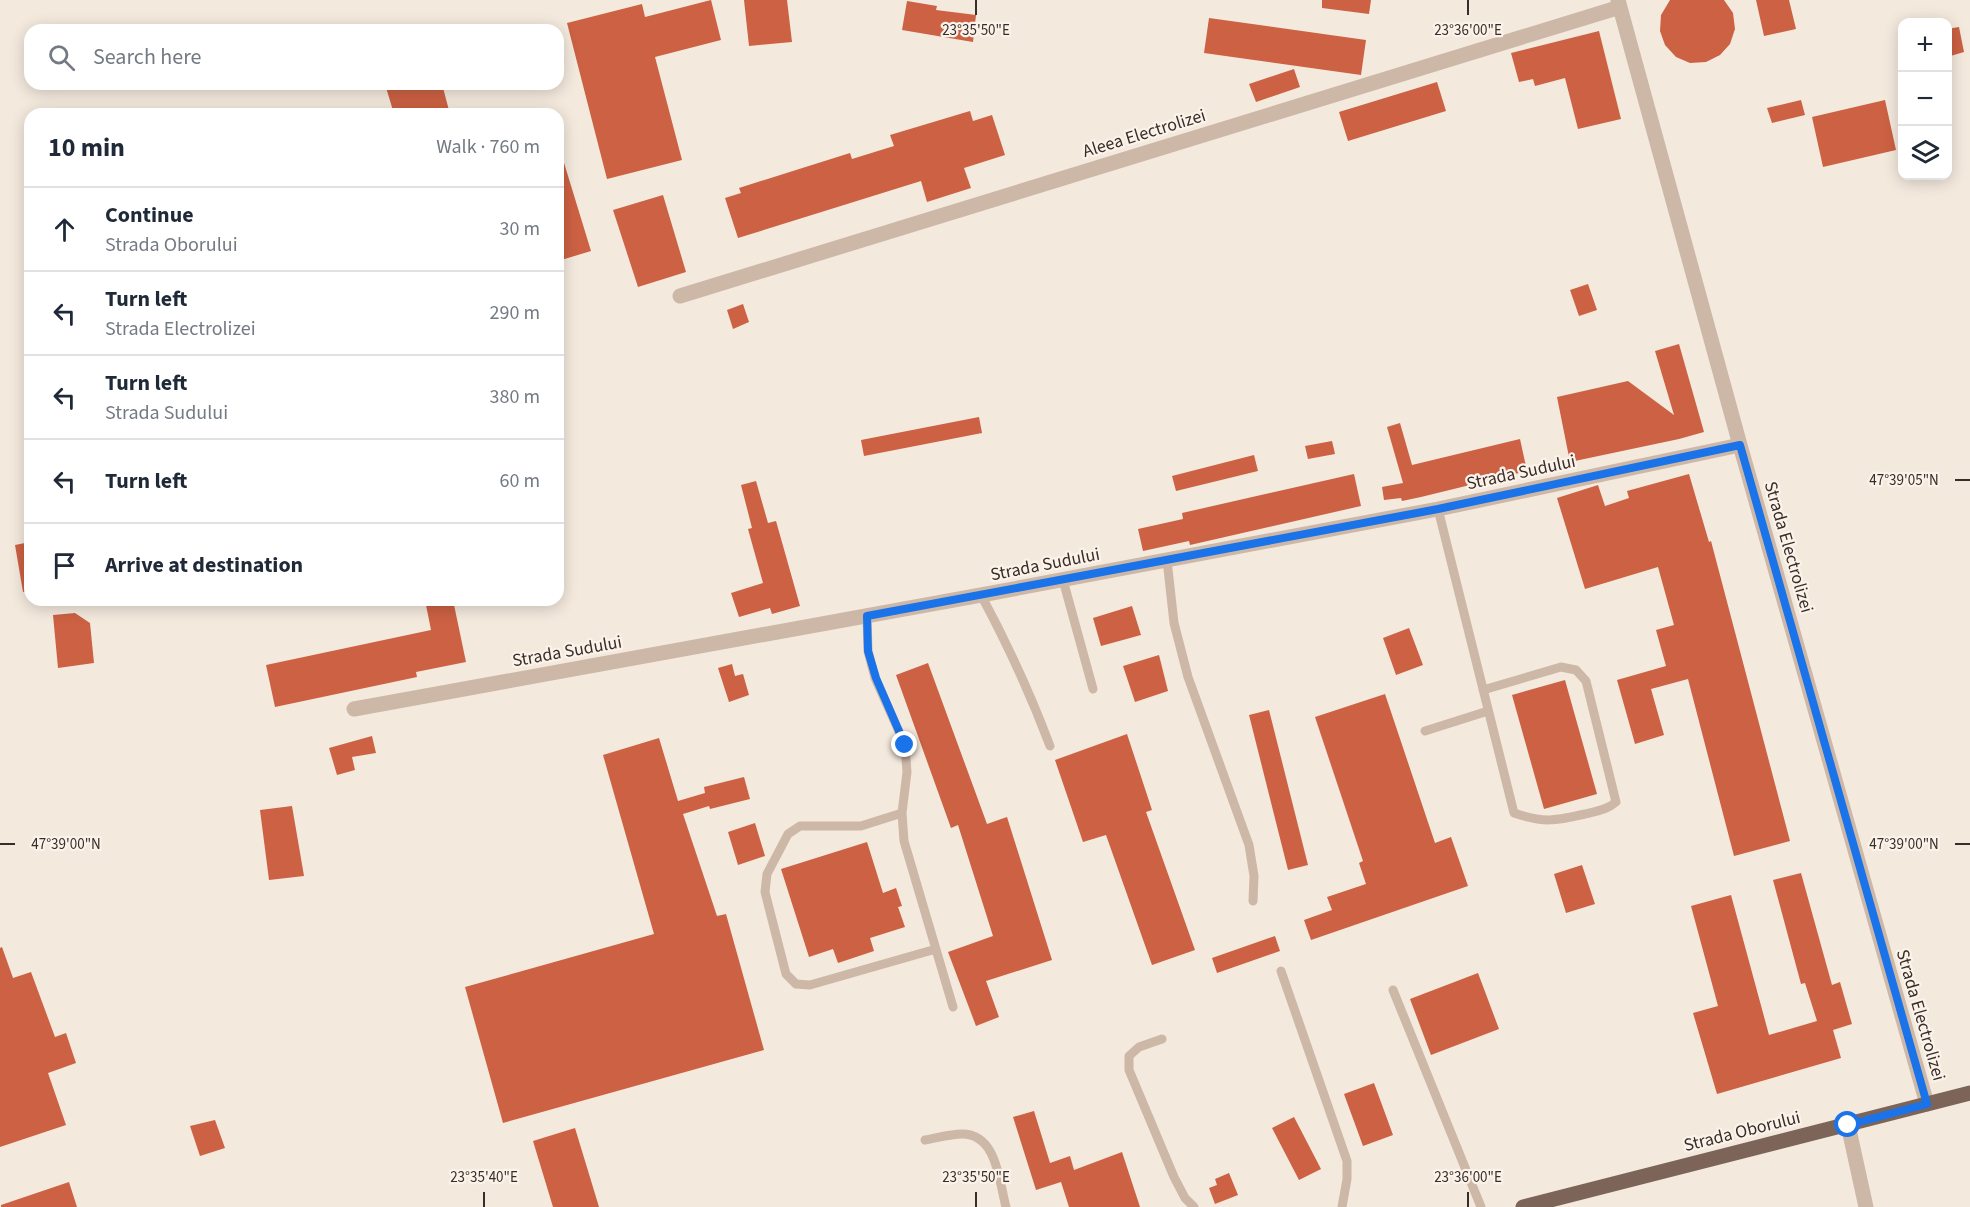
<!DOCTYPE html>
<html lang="en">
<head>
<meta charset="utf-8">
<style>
	body { margin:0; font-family:"Source Sans 3",sans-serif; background:#f6f6f7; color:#1f2937 }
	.controls { position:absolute; right:18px; top:18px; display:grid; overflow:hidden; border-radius:12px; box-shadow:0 3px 15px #0003 }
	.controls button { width:54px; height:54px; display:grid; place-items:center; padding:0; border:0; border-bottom:2px solid #e0e1e3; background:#fff; color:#1f2937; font:30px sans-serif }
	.stop { position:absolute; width:18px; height:18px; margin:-14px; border:4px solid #1a73e8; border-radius:50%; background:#fff }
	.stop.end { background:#1a73e8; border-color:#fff; box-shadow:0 2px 6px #0008 }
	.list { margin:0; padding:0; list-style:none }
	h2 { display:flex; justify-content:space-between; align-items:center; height:78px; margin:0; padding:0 24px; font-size:26px }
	h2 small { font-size:20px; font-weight:400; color:#747a83 }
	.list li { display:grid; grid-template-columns:39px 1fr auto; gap:18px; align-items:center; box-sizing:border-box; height:84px; padding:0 24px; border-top:2px solid #e0e1e3 }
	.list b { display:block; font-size:22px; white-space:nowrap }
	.list p { margin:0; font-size:20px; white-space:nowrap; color:#747a83 }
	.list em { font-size:20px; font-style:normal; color:#747a83 }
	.icon { flex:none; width:33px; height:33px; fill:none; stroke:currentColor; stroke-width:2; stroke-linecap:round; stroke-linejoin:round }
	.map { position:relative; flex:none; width:1970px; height:1207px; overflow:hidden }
	.search { position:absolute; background:#fff; box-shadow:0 3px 15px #0003; left:24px; top:24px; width:540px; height:66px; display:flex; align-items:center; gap:15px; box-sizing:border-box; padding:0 21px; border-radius:18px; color:#747a83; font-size:22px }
	.panel { position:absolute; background:#fff; box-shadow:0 3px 15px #0003; left:24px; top:108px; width:540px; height:498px; border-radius:18px }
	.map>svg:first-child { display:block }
</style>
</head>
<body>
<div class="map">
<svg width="1970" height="1207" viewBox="0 0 1970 1207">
	<rect width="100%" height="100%" fill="#f4e9dd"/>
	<path fill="#cc6143" d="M711 0 721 40 655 57 682 160 607 179 567 23 642 4 645 17Z
		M744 0H787L792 42 749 46Z
		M1322 0H1371L1369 14 1322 8Z
		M1670 0H1724L1733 13 1735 29 1730 44 1720 55 1706 62 1690 63 1676 57 1665 45 1660 31 1661 15Z
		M1756 0H1789L1796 29 1764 36Z
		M907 1 937 6 936 10 976 15 973 42 902 30Z
		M1209 18 1366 40 1361 75 1204 53Z
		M1959 27 1964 52 1947 57V29Z
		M1599 31 1621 119 1578 129 1565 78 1535 86 1533 79 1519 82 1511 53Z
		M1294 69 1300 87 1256 102 1249 84Z
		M1437 82 1446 111 1348 141 1339 112Z
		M385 84H442L450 114H394Z
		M1801 100 1805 115 1772 123 1767 108Z
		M1885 100 1896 150 1823 167 1812 117Z
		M970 111 973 121 992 115 1005 155 964 168 971 188 927 202 921 181 738 238 725 198 741 193 739 188 850 153 852 159 894 146 890 135Z
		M558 153H561L591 251 558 261Z
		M663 195 686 272 638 287 613 210Z
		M1588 284 1597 310 1579 316 1570 290Z
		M743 304 749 322 733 329 727 310Z
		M1679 344 1704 432 1679 439 1570 462 1557 397 1628 381 1674 415 1655 351Z
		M979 417 982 433 864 456 861 440Z
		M1400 423 1412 465 1520 439 1527 471 1421 497 1402 501 1401 498 1384 500 1382 487 1403 483 1387 427Z
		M1332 441 1335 454 1308 459 1305 446Z
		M1254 455 1258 471 1176 491 1172 476Z
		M1354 474 1361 506 1190 545 1189 541 1143 551 1138 529 1183 519 1182 513Z
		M1689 474 1709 542 1711 541 1790 841 1734 856 1688 679 1651 689 1664 735 1635 744 1617 680 1666 666 1656 630 1674 625 1658 567 1585 589 1557 498 1598 485 1605 506 1629 498 1627 491Z
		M756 481 768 523 776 521 800 606 772 614 770 608 739 617 731 593 763 583 748 529 752 528 741 485Z
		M30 542V591L23 592 15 545Z
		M425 600H453L466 662 416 672 417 677 275 707 266 665 431 630Z
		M1132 606 1141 635 1101 646 1093 618Z
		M75 613 90 623 94 663 58 668 53 615Z
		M1409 628 1423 665 1396 675 1383 638Z
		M1159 655 1168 691 1135 702 1123 666Z
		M928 663 987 824 1007 817 1052 960 986 981 999 1017 976 1026 948 952 993 936 958 825 951 828 896 675Z
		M732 664 735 676 743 674 749 695 729 702 718 668Z
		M1565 680 1597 794 1544 809 1512 695Z
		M1385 694 1435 843 1451 837 1468 886 1311 940 1304 920 1332 910 1327 897 1366 884 1359 863 1363 861 1315 717Z
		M1269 710 1308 865 1288 870 1249 715Z
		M1127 734 1152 810 1146 812 1195 950 1152 965 1106 835 1083 842 1055 760Z
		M372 736 376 753 352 757 355 770 337 775 329 748Z
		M659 738 678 801 705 793 704 787 744 777 750 799 710 809 709 806 683 814 717 916 726 914 764 1050 503 1123 465 987 654 934 603 755Z
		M292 806 304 876 269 880 260 810Z
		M755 823 765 856 738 865 728 832Z
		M867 842 883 893 896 888 902 906 898 907 905 927 870 938 874 951 838 963 833 949 809 957 781 869Z
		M1582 865 1595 904 1566 913 1554 874Z
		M1801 873 1832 985 1840 982 1852 1024 1833 1030 1841 1058 1717 1094 1693 1013 1718 1006 1691 906 1731 895 1769 1035 1817 1021 1805 983 1801 984 1773 880Z
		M1275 936 1280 951 1217 973 1212 958Z
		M2 947 13 978 31 972 55 1037 66 1033 76 1063 48 1073 66 1125 0 1147V948Z
		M1478 973 1499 1029 1431 1055 1410 999Z
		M1374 1083 1393 1135 1363 1146 1344 1094Z
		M1034 1111 1050 1163 1070 1156 1074 1170 1122 1152 1140 1207H1069L1061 1182 1036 1190 1013 1117Z
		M1294 1117 1321 1169 1299 1180 1272 1128Z
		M215 1120 225 1148 200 1156 190 1126Z
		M575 1128 599 1207H553L533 1141Z
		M1229 1173 1238 1195 1215 1204 1209 1188 1217 1185 1215 1179Z
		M69 1182 77 1207H1V1205Z"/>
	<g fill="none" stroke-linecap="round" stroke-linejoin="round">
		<path stroke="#cdb8a8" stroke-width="9" d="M1438 509 1514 813C1543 823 1555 821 1585 814 1596 811 1607 810 1616 802L1586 681 1576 670 1561 667 1483 690
			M1167 560 1174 623 1188 677 1249 845 1254 876 1253 901
			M1063 580 1093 689
			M981 595C1008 645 1030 693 1050 746
			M867 616 868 651 875 678 905 745 907 772 902 813 904 841 953 1007
			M1425 731 1488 711
			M902 813 861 826H800L788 834 767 874 765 892 786 974 796 984 810 985 936 949
			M1281 971 1347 1161V1179L1342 1207
			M1393 990 1481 1207
			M1162 1039 1139 1047 1129 1056V1070L1174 1177 1185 1198 1194 1207
			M925 1140C937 1138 950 1134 962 1134 997 1134 999 1181 1006 1207"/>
		<path stroke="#cdb8a8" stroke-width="15" d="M1618 0 1740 445 1927 1104
			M680 296 1620 7
			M354 709 981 595 1438 509 1740 445
			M1848 1125 1866 1207"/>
		<path stroke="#7c6459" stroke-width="15" d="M1523 1207 1970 1093"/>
	</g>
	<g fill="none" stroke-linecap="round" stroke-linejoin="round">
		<path stroke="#1a73e8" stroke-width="8" d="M905 745 876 678 868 651 867 616 1438 509 1740 445 1927 1104 1848 1125"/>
	</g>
	<path fill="none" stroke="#392d29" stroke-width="2" d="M976 0V15M1468 0V15M1955 480H1970M0 844H15M1955 844H1970M484 1192V1207M976 1192V1207M1468 1192V1207"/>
	<g text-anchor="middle" stroke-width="4.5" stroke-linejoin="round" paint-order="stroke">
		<g font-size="18" fill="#392d29" stroke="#fbf3ea">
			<text transform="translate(1144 133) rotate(-17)" y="6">Aleea Electrolizei</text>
			<text transform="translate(1521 472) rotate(-12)" y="6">Strada Sudului</text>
			<text transform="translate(1789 547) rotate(74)" y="6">Strada Electrolizei</text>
			<text transform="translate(1045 564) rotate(-11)" y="6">Strada Sudului</text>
			<text transform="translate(567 651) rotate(-10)" y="6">Strada Sudului</text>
			<text transform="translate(1921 1015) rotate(74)" y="6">Strada Electrolizei</text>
			<text transform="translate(1742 1131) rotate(-14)" y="6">Strada Oborului</text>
		</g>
	</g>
	<g font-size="15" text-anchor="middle" fill="#392d29" stroke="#fbf3ea" stroke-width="4.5" stroke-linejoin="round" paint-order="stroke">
		<text x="976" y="35">23°35'50"E</text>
		<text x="1468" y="35">23°36'00"E</text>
		<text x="1904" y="485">47°39'05"N</text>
		<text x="66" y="849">47°39'00"N</text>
		<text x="1904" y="849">47°39'00"N</text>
		<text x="484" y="1182">23°35'40"E</text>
		<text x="976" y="1182">23°35'50"E</text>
		<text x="1468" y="1182">23°36'00"E</text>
	</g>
</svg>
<div class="controls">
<button>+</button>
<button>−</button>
<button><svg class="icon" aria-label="layers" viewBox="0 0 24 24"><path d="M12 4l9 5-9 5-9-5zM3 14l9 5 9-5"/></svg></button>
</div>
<div class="stop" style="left:1848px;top:1125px"></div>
<div class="stop end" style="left:905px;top:745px"></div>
<div class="search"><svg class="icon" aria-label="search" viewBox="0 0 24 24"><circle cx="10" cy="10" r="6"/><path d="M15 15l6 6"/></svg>Search here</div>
<section class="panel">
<h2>10 min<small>Walk · 760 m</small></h2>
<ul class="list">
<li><svg class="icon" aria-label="ahead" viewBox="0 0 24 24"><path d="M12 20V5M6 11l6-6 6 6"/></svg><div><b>Continue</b><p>Strada Oborului</p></div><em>30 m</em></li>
<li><svg class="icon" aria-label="left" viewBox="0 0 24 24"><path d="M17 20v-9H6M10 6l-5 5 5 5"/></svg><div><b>Turn left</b><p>Strada Electrolizei</p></div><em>290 m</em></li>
<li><svg class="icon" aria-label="left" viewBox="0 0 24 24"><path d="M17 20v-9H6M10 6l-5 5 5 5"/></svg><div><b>Turn left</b><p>Strada Sudului</p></div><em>380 m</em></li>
<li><svg class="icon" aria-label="left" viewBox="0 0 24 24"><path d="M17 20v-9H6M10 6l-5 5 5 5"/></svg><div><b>Turn left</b></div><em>60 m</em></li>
<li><svg class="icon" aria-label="arrive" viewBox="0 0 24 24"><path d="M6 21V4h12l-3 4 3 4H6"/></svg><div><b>Arrive at destination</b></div></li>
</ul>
</section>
</div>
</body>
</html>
